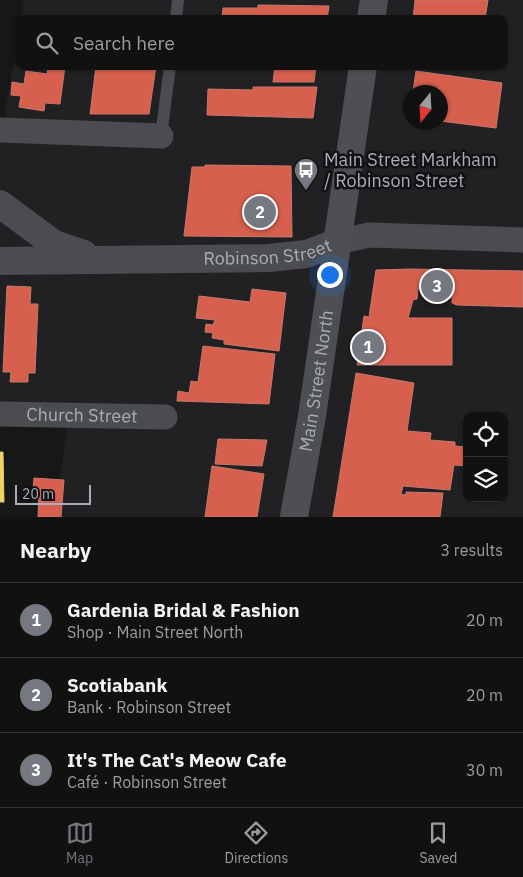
<!DOCTYPE html>
<html lang="en">
<head>
<meta charset="utf-8">
<style>
	body { margin:0; font-family:"IBM Plex Sans",sans-serif; background:#1a1a1a; color:#f1f3f6 }
	.controls { position:absolute; right:15px; bottom:15px; display:grid; overflow:hidden; border-radius:10px; box-shadow:0 1px 4px #0004 }
	.controls button { width:45px; height:45px; display:grid; place-items:center; padding:0; border:0; border-bottom:1px solid #303131; background:#111; color:#f1f3f6; font:25px sans-serif }
	.compass { position:absolute; left:403px; top:85px; width:45px; height:45px; border-radius:50%; background:#111; box-shadow:0 1px 4px #0004; rotate:198deg }
	.scale { position:absolute; left:15px; bottom:12px; width:76px; box-sizing:border-box; padding-left:5px; border:2px solid #a8adb8; border-top:0; font-size:14px; line-height:18px; white-space:nowrap; color:#a8adb8; -webkit-text-stroke:4px #111113; paint-order:stroke }
	.you { position:absolute; left:329px; top:274px; width:18px; height:18px; margin:-12px; border:4px solid #fff; border-radius:50%; background:#1a73e8; box-shadow:0 0 0 8px #1a73e833 }
	.badge { display:grid; place-items:center; width:32px; height:32px; border-radius:50%; background:#757880; color:#fff; font-size:16px; font-weight:700 }
	.pin { position:absolute; translate:-50% -50%; border:2px solid #fff; box-shadow:0 1px 5px #0006 }
	.list { margin:0; padding:0; list-style:none }
	h2 { display:flex; justify-content:space-between; align-items:center; height:65px; margin:0; padding:0 20px; font-size:21px }
	h2 small { font-size:16px; font-weight:400; color:#9c9d9f }
	.list li { display:grid; grid-template-columns:32px 1fr auto; gap:15px; align-items:center; box-sizing:border-box; height:75px; padding:0 20px; border-top:1px solid #303131 }
	.list b { display:block; font-size:19px; white-space:nowrap }
	.list p { margin:0; font-size:16px; white-space:nowrap; color:#9c9d9f }
	.list em { font-size:16px; font-style:normal; color:#9c9d9f }
	.icon { flex:none; width:28px; height:28px; fill:none; stroke:currentColor; stroke-width:2; stroke-linecap:round; stroke-linejoin:round }
	.map { position:relative; flex:none; width:523px; height:517px; overflow:hidden }
	.search { position:absolute; background:#111; box-shadow:0 1px 4px #0004; left:15px; right:15px; top:15px; height:55px; display:flex; align-items:center; gap:12px; box-sizing:border-box; padding:0 18px; border-radius:10px; color:#9c9d9f; font-size:19px }
	.sheet { height:290px; background:#111 }
	nav { display:flex; justify-content:space-around; align-items:center; box-sizing:border-box; height:70px; border-top:1px solid #303131; background:#111; font-size:14px; color:#9c9d9f }
	nav a { display:grid; justify-items:center; gap:2px }
	nav .on { color:#757880 }
	.map>svg:first-child { display:block }
</style>
</head>
<body>
<div class="map">
<svg width="523" height="517" viewBox="0 0 523 517">
	<rect width="100%" height="100%" fill="#171717"/>
	<path fill="#212123" fill-rule="evenodd" d="M24 0H523V517H55L69 411 0 407V144L19 31V66H504V19H21ZM410 92H440V122H410ZM467 416H504V498H467Z"/>
	<path fill="#f6d55c" stroke="#dfc978" d="M0 452H3L4 502H0Z"/>
	<path fill="#d6604d" stroke="#c8776d" d="M415 0H488L485 19H413Z
		M258 5H261L329 6 327 19H222L223 8H258Z
		M48 66H65L60 104 45 103 44 111 19 107 21 96 11 95 12 82 24 84 26 71 47 74Z
		M96 66H156L149 114H90Z
		M275 66H316L314 82H273Z
		M416 71 502 83 496 128 440 121V92H413Z
		M253 87H317L313 118 207 115 208 89 253 90Z
		M205 165 291 166 292 237 184 236 192 167H205Z
		M410 269 523 271V307L457 305 452 303V296L436 295V292L418 288 417 299 413 300 408 318H452V365H357L364 316 369 317 376 270Z
		M7 286 31 287 30 304H38L35 373H28V382H10L11 372H3Z
		M252 289 286 293 279 351 224 344V340L212 338 213 333 205 332 206 324 213 325 215 320 196 318 199 296 250 302Z
		M203 346 275 354 269 404 177 401 178 391 189 393 191 381 198 382Z
		M356 373 414 383 407 431 431 433 430 440 455 442V446L467 447V466L454 465 450 490 403 486 401 494 406 495V492L443 493 440 517H333Z
		M218 439 267 440 262 466 215 464Z
		M212 466 264 474 257 517H205Z
		M34 478 64 480 61 517H38L39 491 33 490Z"/>
	<g fill="none" stroke-linecap="round" stroke-linejoin="round">
		<path stroke="#4b4c50" stroke-width="12" d="M176 19 178 0
			M161 136 170 66"/>
		<g stroke="#4b4c50" stroke-width="25">
			<path d="M0 130 161 136"/>
			<path d="M338 242 369 235 523 240"/>
			<path id="s1" d="M0 414 165 417"/>
		</g>
		<g stroke="#4b4c50" stroke-width="28">
			<path d="M0 204 54 244 84 254"/>
			<path id="s2" d="M0 261 269 258 306 254 338 242"/>
		</g>
		<g stroke="#4d4f52" stroke-width="28">
			<path d="M371 19 374 0"/>
			<path id="s3" d="M294 517 312 416 363 66"/>
		</g>
	</g>
	<defs>
		<symbol id="bus-pin" viewBox="-11 -11 22 30"><path d="M0 17L-7.5 6A9.5 9.5 0 1 1 7.5 6Z" fill="#757880" stroke="#111113"/><path d="M-5-6H5V4H4V6H2V4H-2V6H-4V4H-5ZM-3.5-4V0h7V-4ZM-3.5 1.2v1.5H-2V1.2ZM2 1.2v1.5H3.5V1.2Z" fill="#fff"/></symbol>
	</defs>
	<g fill-rule="evenodd">
		<use href="#bus-pin" x="292" y="156" width="28" height="38"/>
	</g>
	<g text-anchor="middle" stroke-width="5" stroke-linejoin="round" paint-order="stroke">
		<g font-size="18" fill="#a8adb8" stroke="#111113" text-anchor="start">
			<text x="324" y="166">Main Street Markham<tspan x="324" dy="21">/ Robinson Street</tspan></text>
		</g>
		<g font-size="18" fill="#a8adb8" stroke="#111113">
			<text dy="6" stroke="none"><textPath href="#s2" startOffset="268">Robinson Street</textPath></text>
			<text dy="6" stroke="none"><textPath href="#s3" startOffset="138">Main Street North</textPath></text>
			<text dy="6" stroke="none"><textPath href="#s1" startOffset="82">Church Street</textPath></text>
		</g>
	</g>
</svg>
<div class="controls">
<button><svg class="icon" aria-label="locate" viewBox="0 0 24 24"><circle cx="12" cy="12" r="6"/><path d="M12 2v4M12 18v4M2 12h4M18 12h4"/></svg></button>
<button><svg class="icon" aria-label="layers" viewBox="0 0 24 24"><path d="M12 4l9 5-9 5-9-5zM3 14l9 5 9-5"/></svg></button>
</div>
<svg class="compass" viewBox="-18 -18 36 36"><path d="M0-13l5 13h-10z" fill="#e53935"/><path d="M0 13l5-13h-10z" fill="#9c9d9f"/></svg>
<div class="scale">20 m</div>
<div class="you"></div>
<div class="pin badge" style="left:368px;top:347px">1</div>
<div class="pin badge" style="left:260px;top:212px">2</div>
<div class="pin badge" style="left:437px;top:286px">3</div>
<div class="search"><svg class="icon" aria-label="search" viewBox="0 0 24 24"><circle cx="10" cy="10" r="6"/><path d="M15 15l6 6"/></svg>Search here</div>
</div>
<section class="sheet">
<h2>Nearby<small>3 results</small></h2>
<ul class="list">
<li><span class="badge">1</span><div><b>Gardenia Bridal &amp; Fashion</b><p>Shop · Main Street North</p></div><em>20 m</em></li>
<li><span class="badge">2</span><div><b>Scotiabank</b><p>Bank · Robinson Street</p></div><em>20 m</em></li>
<li><span class="badge">3</span><div><b>It's The Cat's Meow Cafe</b><p>Café · Robinson Street</p></div><em>30 m</em></li>
</ul>
</section>
<nav>
<a class="on"><svg class="icon" aria-label="map" viewBox="0 0 24 24"><path d="M3 6l6-2 6 2 6-2v14l-6 2-6-2-6 2zM9 4v14M15 6v14"/></svg>Map</a>
<a><svg class="icon" aria-label="directions" viewBox="0 0 24 24"><path d="M12 3l9 9-9 9-9-9zM9 14v-3h6M13 9l2 2-2 2"/></svg>Directions</a>
<a><svg class="icon" aria-label="saved" viewBox="0 0 24 24"><path d="M7 4h10v16l-5-4-5 4z"/></svg>Saved</a>
</nav>
</body>
</html>
